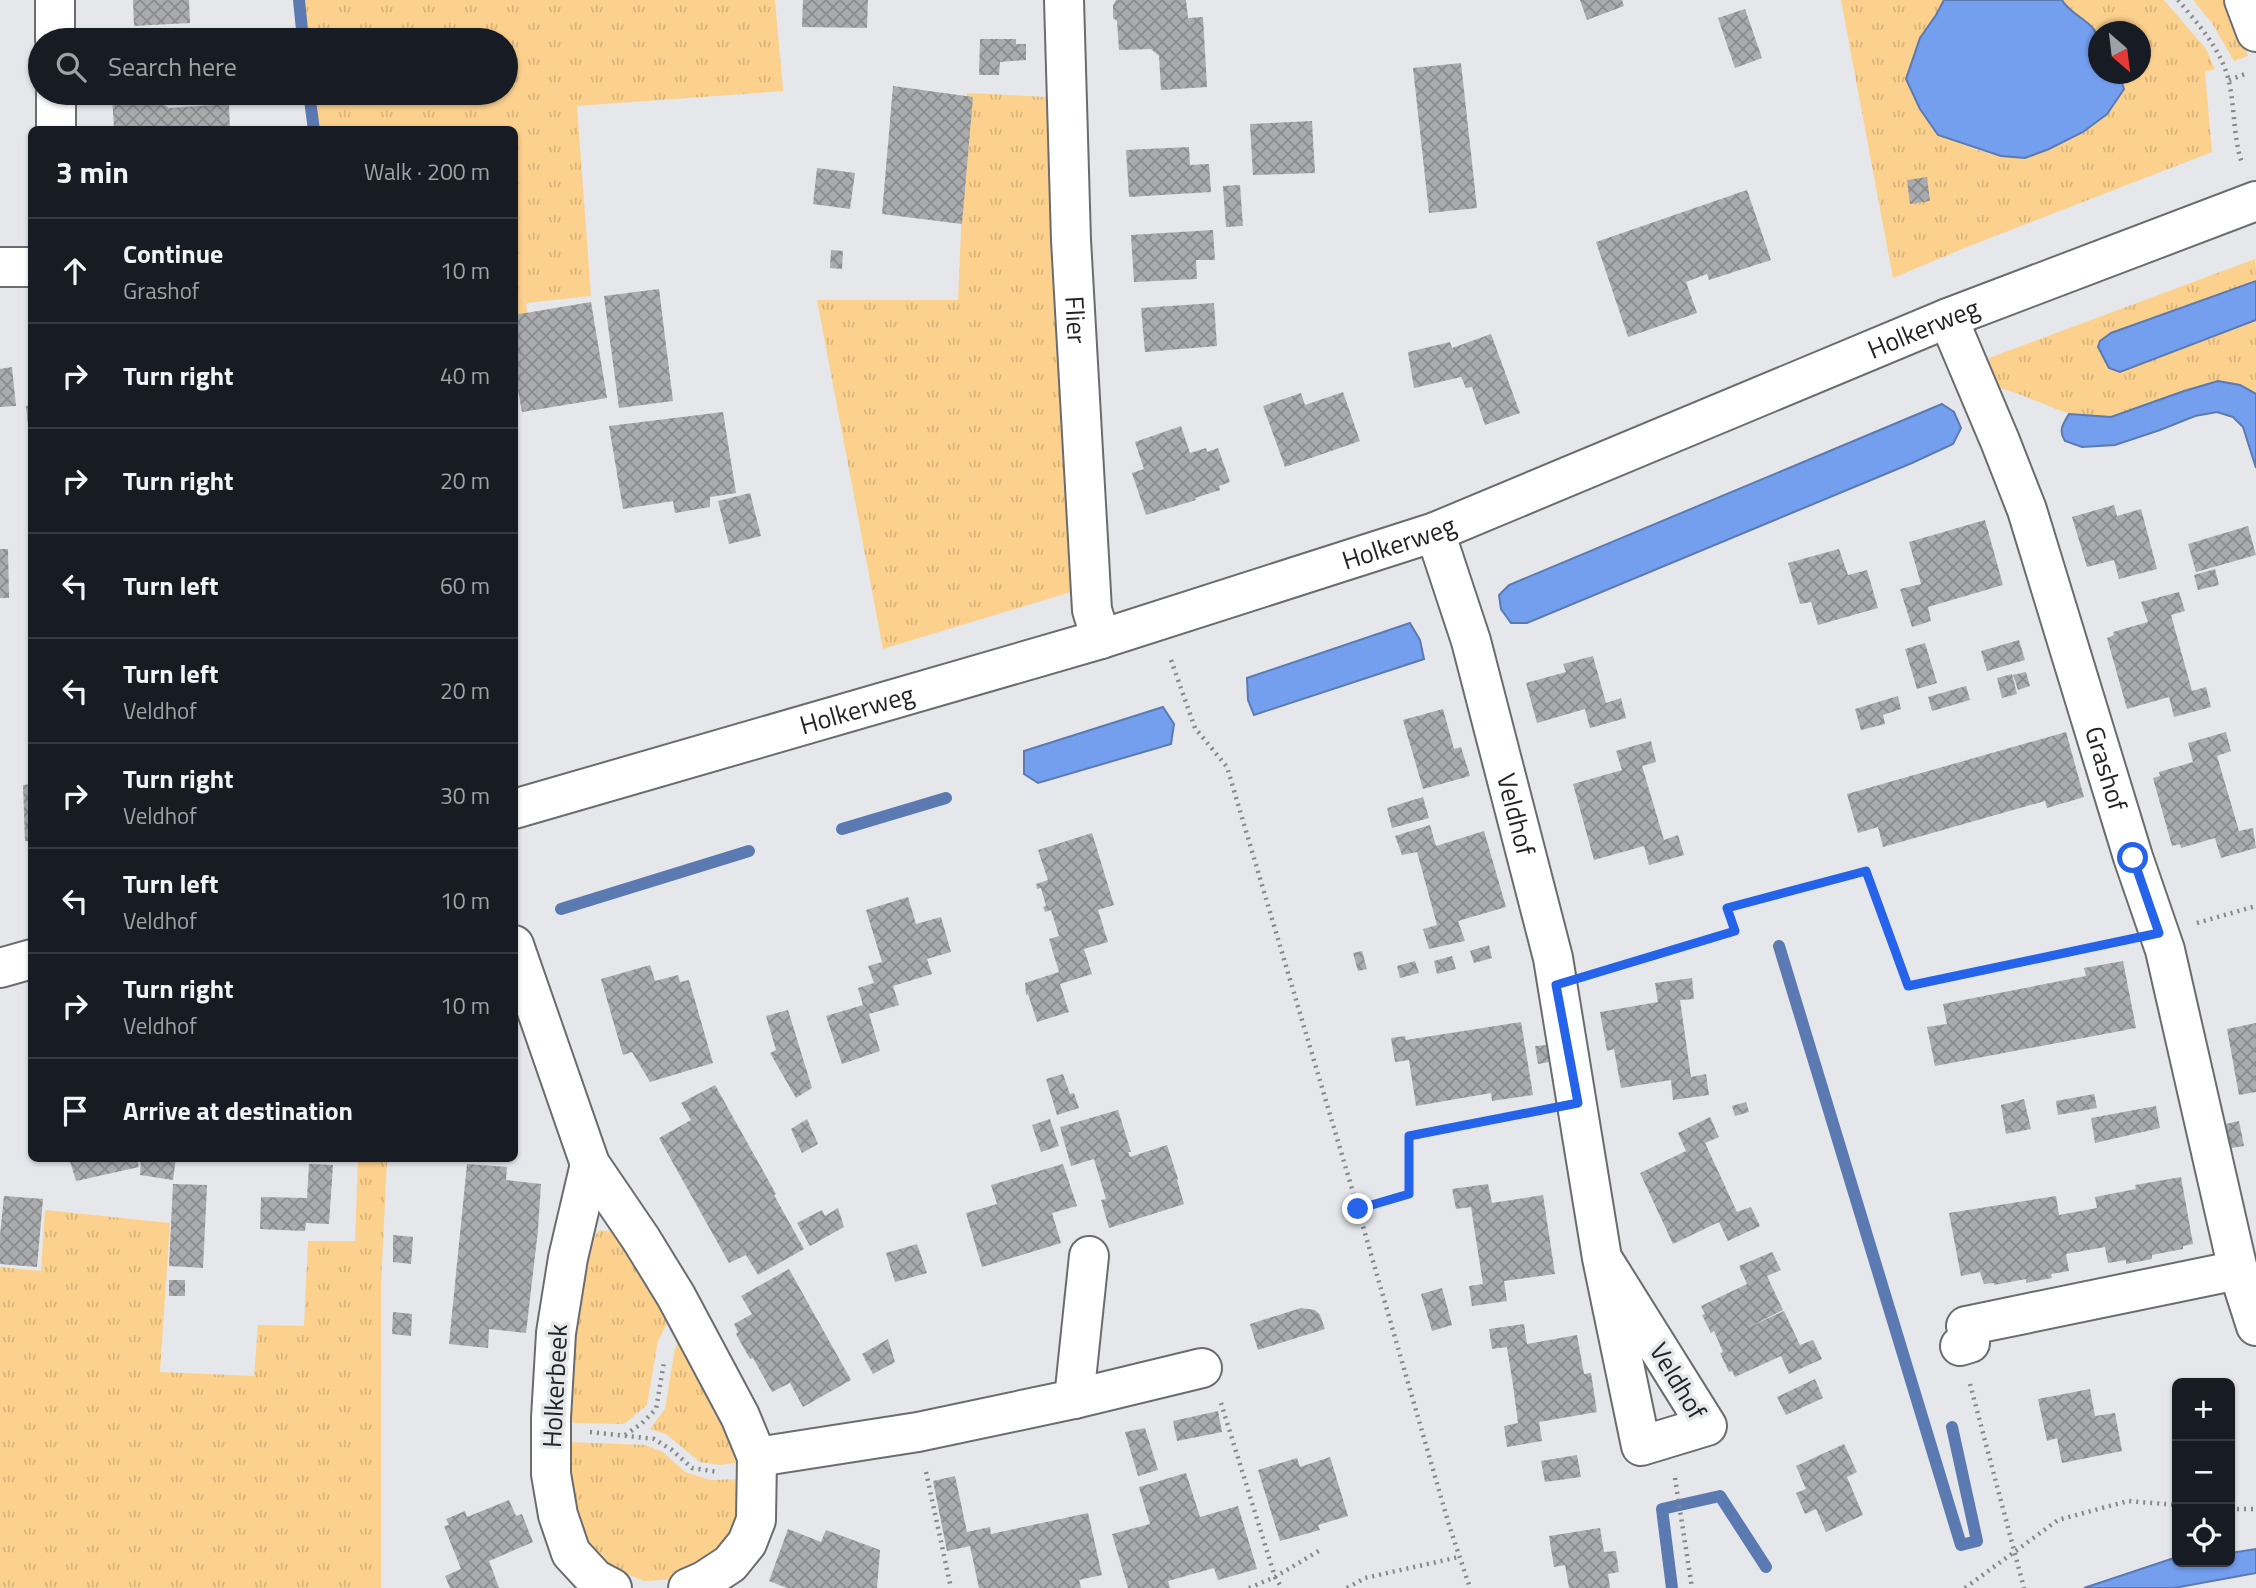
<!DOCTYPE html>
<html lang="en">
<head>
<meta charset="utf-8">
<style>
	body { margin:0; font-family:"Titillium Web",sans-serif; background:#242831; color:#f1f3f6 }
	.controls { position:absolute; right:21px; bottom:21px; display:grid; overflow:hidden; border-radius:10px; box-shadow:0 2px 5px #0004 }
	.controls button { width:63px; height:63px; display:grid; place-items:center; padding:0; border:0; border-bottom:2px solid #363941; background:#171b24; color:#f1f3f6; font:35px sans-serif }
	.compass { position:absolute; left:2088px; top:21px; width:63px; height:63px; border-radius:50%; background:#171b24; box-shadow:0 2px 5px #0004; rotate:152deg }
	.stop { position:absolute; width:21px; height:21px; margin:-16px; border:5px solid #2563eb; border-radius:50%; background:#fff }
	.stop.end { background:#2563eb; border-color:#fff; box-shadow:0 2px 7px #0008 }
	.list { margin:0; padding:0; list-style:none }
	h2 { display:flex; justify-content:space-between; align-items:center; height:91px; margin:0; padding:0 28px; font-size:30px }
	h2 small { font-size:23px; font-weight:400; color:#9ea1a6 }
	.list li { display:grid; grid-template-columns:46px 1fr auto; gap:21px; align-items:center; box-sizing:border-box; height:105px; padding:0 28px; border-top:2px solid #363941 }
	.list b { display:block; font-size:26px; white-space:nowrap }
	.list p { margin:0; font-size:23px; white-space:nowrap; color:#9ea1a6 }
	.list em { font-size:23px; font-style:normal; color:#9ea1a6 }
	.icon { flex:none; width:38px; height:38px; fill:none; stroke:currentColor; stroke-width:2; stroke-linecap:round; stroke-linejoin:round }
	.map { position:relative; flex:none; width:2256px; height:1588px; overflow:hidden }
	.search { position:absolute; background:#171b24; box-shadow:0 2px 5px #0004; left:28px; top:28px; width:490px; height:77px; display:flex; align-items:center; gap:18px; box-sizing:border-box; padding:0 24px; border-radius:38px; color:#9ea1a6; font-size:26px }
	.panel { position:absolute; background:#171b24; box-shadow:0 2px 5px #0004; left:28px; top:126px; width:490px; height:1036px; border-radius:10px }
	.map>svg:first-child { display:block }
</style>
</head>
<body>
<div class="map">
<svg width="2256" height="1588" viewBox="0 0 2256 1588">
	<defs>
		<pattern id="grass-tufts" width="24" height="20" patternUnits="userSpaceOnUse" patternTransform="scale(1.75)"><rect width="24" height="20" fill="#fcd18e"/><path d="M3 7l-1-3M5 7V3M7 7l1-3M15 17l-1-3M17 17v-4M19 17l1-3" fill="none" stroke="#d8b37a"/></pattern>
		<pattern id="building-cross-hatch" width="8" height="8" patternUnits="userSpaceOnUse" patternTransform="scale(1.75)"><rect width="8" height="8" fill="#a9abae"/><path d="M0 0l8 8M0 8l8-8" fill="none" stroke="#898b8d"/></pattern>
	</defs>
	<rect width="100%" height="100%" fill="#e5e7ea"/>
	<path fill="url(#grass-tufts)" d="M305 0H775L783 91 577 106 591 296 526 303 535 386 515 387 514 130 318 129 315 93H506V40H309Z
		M1841 0H1944L1936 15 1920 38 1938 135C1958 142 1979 152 2000 156 2033 162 2080 138 2105 116 2112 109 2118 97 2124 89L2119 74H2140V32H2098V37L2086 21 2067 8 2062 0H2164L2206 49 2215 69 2205 72 2212 152 1967 247 1893 278Z
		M2193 0H2228L2248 56 2234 61 2212 23Z
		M967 93 1047 97 1071 592 883 649 817 300H958Z
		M2255 259 2256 281 2111 333 2100 341 2120 372 2256 320V394C2244 387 2234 383 2221 382 2214 381 2207 385 2200 386 2171 394 2143 410 2113 416 2072 425 2034 395 1995 387L1986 367 1989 358Z
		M358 1159H387L381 1285V1588H0V1267L41 1271 45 1210 170 1223 160 1372 254 1376 258 1325 304 1326 308 1241H355Z
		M600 1230 621 1233 672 1314 658 1341 647 1405 624 1424 574 1423 565 1410 588 1243Z
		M682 1335 743 1462 720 1465 700 1462 666 1434 650 1429 665 1409 675 1348Z
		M567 1442 645 1445 663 1452 685 1472 710 1480 742 1479 741 1522 717 1559 679 1579 644 1581 597 1562 571 1505Z"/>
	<path fill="#749fef" stroke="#5b7ab2" stroke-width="2" d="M1944 0H2062C2070 15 2094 21 2098 38 2101 48 2098 63 2098 74H2119L2124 89 2107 114 2083 132 2049 149 2025 158 2001 156 1938 135 1920 109 1906 79 1920 38 1936 15Z
		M2256 281V320L2120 372 2109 368 2098 347 2100 341 2111 333Z
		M2218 381 2240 385 2256 394V468L2243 427 2233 417 2217 412 2195 416 2160 430 2115 445 2082 447 2065 441C2058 431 2063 424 2069 414L2111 417 2184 391Z
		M1942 404 1954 412 1961 428 1953 444 1912 463 1527 623H1511L1501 609 1499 595 1509 585Z
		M1410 623 1420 640 1424 659 1254 715 1248 700 1247 678Z
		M1163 707 1174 724 1171 744 1038 783 1024 774V751Z
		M2256 1549V1573L2174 1588H2084L2174 1558H2177V1562H2230V1553Z"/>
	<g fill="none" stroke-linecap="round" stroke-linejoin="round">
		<path stroke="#5b7ab2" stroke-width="12" d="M299 0 303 40
			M309 93 314 130
			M842 829 946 798
			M561 909 749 851
			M1779 946 1961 1545 1977 1541 1952 1427
			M1672 1588 1662 1509 1720 1496 1766 1567"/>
	</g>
	<path fill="url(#building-cross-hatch)" d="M133 0H189L190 23 134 26Z
		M803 0H868L867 28 802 27Z
		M1116 0H1186L1188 18 1203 17 1207 87 1161 90 1159 56 1151 49 1119 50 1117 21 1113 18V5Z
		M1580 0H1622L1624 6 1587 20Z
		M1745 9 1762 58 1735 68 1718 18Z
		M980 39H1016V44H1026V60L1000 62 999 75H979Z
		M1461 63 1477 208 1429 213 1413 68Z
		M893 86 973 97 962 224 882 214Z
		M112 93H163V104L169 108 229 104 230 130H114Z
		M1312 121 1315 173 1253 175 1250 124Z
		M1189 147 1190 165 1209 164 1211 192 1129 197 1126 150Z
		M817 168 855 173 850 209 813 204Z
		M1927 177 1930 201 1910 204 1907 180Z
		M1240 185 1243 226 1226 227 1223 186Z
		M1747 190 1771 260 1709 280 1707 274 1686 282 1697 313 1628 337 1596 242Z
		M1213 230 1215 260H1196L1197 279 1134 282 1131 235Z
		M831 250 843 251 842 269 830 268Z
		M659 289 673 401 619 408 604 296Z
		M591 302 607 398 522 412 514 369V315Z
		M1214 303 1217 346 1145 352 1141 308Z
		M1491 334 1520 413 1485 425 1472 387 1466 388 1461 377 1414 388 1408 352 1450 342 1452 348Z
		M12 367 16 406 0 407V369Z
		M1343 392 1360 441 1285 467 1263 406 1301 393 1305 405Z
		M32 405V441L30 442 26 406Z
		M723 412 736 493 710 497V507L675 513 673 501 623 509 609 426Z
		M1181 426 1190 453 1206 448 1207 452 1218 448 1230 482 1219 486 1220 490 1195 498 1196 500 1146 515 1132 473 1144 469 1135 442Z
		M750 493 761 536 729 544 718 501Z
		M2114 505 2117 516 2141 509 2157 569 2119 579 2114 560 2087 567 2072 517Z
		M1985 520 2003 585 1928 607 1931 621 1912 627 1900 589 1921 584 1909 542Z
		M2248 526 2256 555 2196 572 2188 544Z
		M0 549H8L9 598H0Z
		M1839 549 1848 575 1867 570 1878 608 1818 625 1811 602 1800 604 1788 563Z
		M2215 569 2219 585 2198 590 2194 575Z
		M2179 592 2185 611 2171 615 2192 691 2206 687 2211 707 2174 717 2169 697 2127 709 2107 638 2114 635 2113 632 2148 622 2141 602Z
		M2019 640 2025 660 1987 671 1981 651Z
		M1925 643 1937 683 1917 689 1905 649Z
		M1593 656 1606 703 1621 698 1626 718 1590 728 1585 709 1537 723 1526 683 1566 672 1563 664Z
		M2026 672 2030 686 2018 690 2013 675Z
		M2012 674 2017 694 2002 698 1997 678Z
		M1966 686 1970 700 1932 711 1928 697Z
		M1898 696 1901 709 1883 715 1885 724 1861 730 1855 709Z
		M1443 709 1454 749 1461 747 1470 776 1423 789 1403 720Z
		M2066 732 2084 797 2047 808 2045 801 1883 847 1878 827 1858 833 1847 794Z
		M2226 732 2231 751 2217 756 2239 831 2253 828 2256 848 2221 858 2215 838 2181 848 2180 844 2172 846 2153 778 2160 776 2159 772 2193 762 2188 743Z
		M1651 741 1656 762 1642 766 1664 840 1678 835 1684 855 1649 865 1644 846 1594 860 1573 784 1622 770 1616 751Z
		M32 784V841H25L23 785Z
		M1423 797 1429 818 1392 828 1387 808Z
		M1430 825 1436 846 1484 831 1506 907 1458 921 1465 941 1429 949 1423 929 1437 925 1417 852 1402 855 1395 836Z
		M1092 833 1114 905 1098 910 1108 942 1084 949 1092 974 1060 984 1069 1012 1037 1022 1028 994 1026 995 1025 983 1059 972 1049 939 1059 936 1051 910 1045 912 1043 907 1046 906 1041 888 1037 889 1036 884 1048 880 1038 850Z
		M908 897 916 924 941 917 951 952 927 959 932 974 893 986 899 1005 869 1014 880 1051 842 1064 826 1016 863 1005 858 988 874 983 868 966 882 962 866 910Z
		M1489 945 1492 958 1474 963 1470 951Z
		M1362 951 1367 969 1358 971 1353 953Z
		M1452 956 1456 969 1437 974 1434 961Z
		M1415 961 1419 973 1400 978 1397 966Z
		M2123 961 2136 1028 1935 1066 1927 1027 1947 1024 1943 1004 2086 976 2084 968Z
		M650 965 655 981 678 975 680 982 689 980 713 1063 650 1082 632 1052 623 1055 601 979Z
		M1692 978 1694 999 1680 1000 1691 1077 1706 1074 1709 1095 1673 1100 1671 1080 1621 1088 1614 1049 1607 1051 1600 1012 1658 1002 1655 983Z
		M788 1010 812 1088 796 1098 770 1053 776 1050 766 1016Z
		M1521 1022 1533 1095 1492 1101 1491 1093 1416 1106 1409 1060 1395 1062 1391 1038 1405 1036 1406 1040Z
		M2256 1023V1092L2239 1095 2227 1029Z
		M1547 1045 1549 1062 1538 1064 1535 1046Z
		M1063 1074 1070 1094 1074 1093 1079 1108 1057 1115 1046 1079Z
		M715 1085 776 1194 774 1195 804 1249 758 1275 746 1255 729 1263 659 1138 691 1120 681 1103Z
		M2094 1094 2097 1108 2058 1115 2056 1101Z
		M2024 1099 2031 1129 2006 1134 2001 1105Z
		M1746 1102 1749 1112 1735 1116 1732 1106Z
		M2156 1106 2160 1128 2095 1143 2091 1118Z
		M1118 1110 1131 1152H1128L1130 1157 1167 1145 1178 1179 1177 1180 1184 1204 1109 1228 1101 1200 1106 1199 1094 1159 1071 1166 1060 1127Z
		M1710 1117 1719 1137 1705 1143 1737 1212 1751 1207 1760 1226 1728 1241 1719 1222 1673 1244 1640 1173 1686 1151 1678 1133Z
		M807 1119 818 1144 802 1153 791 1129Z
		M1050 1119 1059 1146 1041 1152 1032 1125Z
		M2239 1121 2244 1146 2225 1149 2221 1125Z
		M69 1158H137L139 1167 76 1181Z
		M141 1158H176L173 1180 140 1175Z
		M309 1164 333 1165 329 1224 306 1223 305 1231 260 1229 261 1197 307 1198Z
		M467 1164 507 1167 506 1180 541 1184 538 1230 526 1333 489 1329 488 1348 449 1344Z
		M1063 1164 1077 1206 1052 1213 1061 1243 982 1267 966 1213 997 1204 991 1185Z
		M2181 1177 2193 1244 2183 1246V1249L2152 1255V1259L2126 1264V1260L2108 1263 2105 1247 2066 1254 2069 1271 2051 1274 2052 1278 2026 1283V1279L1994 1285V1283L1984 1284 1980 1272 1961 1276 1949 1213 2056 1196 2059 1215 2097 1208 2095 1197 2136 1189 2135 1185Z
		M173 1184 207 1185 203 1268 169 1266Z
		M1488 1184 1492 1203 1543 1195 1555 1274 1504 1281 1507 1301 1472 1306 1469 1286 1483 1284 1471 1207 1456 1209 1452 1189Z
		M4 1196 43 1199 37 1267 0 1264V1235Z
		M838 1208 844 1227 810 1246 797 1223 822 1210 825 1216Z
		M393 1235 413 1237 411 1264 393 1262Z
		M917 1244 927 1273 895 1282 886 1253Z
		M1772 1252 1781 1270 1767 1276 1783 1310 1745 1329 1784 1311 1800 1345 1813 1340 1822 1359 1789 1374 1781 1356 1735 1377 1732 1371 1729 1372 1720 1353 1723 1352 1714 1331 1711 1333 1702 1315 1705 1314 1701 1306 1747 1284 1739 1266Z
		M789 1269 851 1380 803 1407 790 1383 772 1392 753 1358 750 1359 736 1334 738 1332 734 1324 752 1314 741 1296Z
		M169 1280H185V1296H169Z
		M1442 1288 1452 1325 1432 1331 1421 1294Z
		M1301 1308 1315 1310 1320 1315 1325 1329 1258 1350 1250 1324Z
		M393 1312 412 1314 411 1336 392 1334Z
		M1524 1324 1527 1344 1577 1335 1584 1374 1591 1373 1597 1412 1539 1422 1542 1441 1507 1447 1504 1426 1518 1423 1513 1385 1507 1347 1492 1349 1489 1329Z
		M888 1339 895 1362 873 1374 862 1354Z
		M1815 1379 1823 1398 1786 1415 1777 1397Z
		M2090 1389 2095 1416 2115 1413 2122 1451 2062 1463 2057 1438 2047 1441 2038 1399Z
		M1218 1411 1222 1432 1177 1441 1173 1421Z
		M1145 1428 1158 1470 1138 1476 1125 1432Z
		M1844 1444 1857 1472 1847 1477 1863 1515 1826 1532 1816 1509 1805 1514 1796 1493 1806 1489 1796 1466Z
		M1577 1455 1581 1477 1545 1482 1541 1461Z
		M1330 1457 1348 1516 1318 1525 1320 1530 1280 1541 1258 1470 1297 1458 1300 1467Z
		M1186 1473 1200 1517 1238 1506 1257 1569 1218 1580 1214 1568 1168 1581 1170 1588H1128L1112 1534 1150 1524 1139 1487Z
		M955 1476 967 1532 990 1527 991 1534 1088 1513 1102 1575 1079 1580 1081 1588H979L970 1546 947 1551 933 1481Z
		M509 1500 516 1516 522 1514 533 1542 489 1561 499 1588H450L445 1576 461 1569 444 1526 449 1525 446 1519 465 1511 467 1517Z
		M1600 1528 1604 1552 1616 1551 1619 1572 1608 1574 1610 1588H1569L1565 1565 1554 1567 1549 1536Z
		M788 1529 821 1542 826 1530 880 1550 877 1588H787L769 1581Z"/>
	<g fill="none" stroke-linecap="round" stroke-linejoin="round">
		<defs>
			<g id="minor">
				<path d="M55 0V40"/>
				<path id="s1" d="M1064 0 1071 240 1092 610 1101 639"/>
				<path d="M2244 0 2256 32"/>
				<path d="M56 93V130"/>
				<path d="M0 267H32"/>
				<path id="s2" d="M1948 318 2000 441 2027 510 2133 857 2165 950 2238 1270 2256 1326"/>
				<path id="s3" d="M1435 532 1471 641 1553 958 1602 1258 1641 1446 1707 1426 1602 1258"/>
				<path d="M514 945 590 1164 641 1239 676 1296 740 1416 757 1457 756 1520 747 1543 730 1564 704 1581 688 1588"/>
				<path d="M590 1164 568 1258 556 1333 551 1418V1474L558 1515 571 1553 595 1579 612 1588"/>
				<path d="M1960 1346 1970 1343 1966 1326 2238 1270"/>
				<path d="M1074 1399 1089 1256"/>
				<path d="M757 1457 918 1432 1074 1399 1202 1368"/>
			</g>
			<g id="tertiary">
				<path id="s4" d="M514 809 1101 639 1435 532 1948 318 2256 201"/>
				<path d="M0 968 32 959"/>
			</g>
		</defs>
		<use href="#minor" stroke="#6a6c6e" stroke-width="42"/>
		<use href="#tertiary" stroke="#6a6c6e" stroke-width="42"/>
		<path stroke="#86878a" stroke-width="4.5" stroke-dasharray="2 5" stroke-linecap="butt" d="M2178 0C2198 24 2222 50 2229 82 2235 109 2233 137 2242 163
			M2229 80 2248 73
			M1171 660 1195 728 1227 767 1358 1209 1449 1525 1470 1588
			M2197 923 2256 906
			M1597 973 1735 931 1727 908 1866 871 1908 986 2120 942
			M1358 1209 1409 1193V1136L1536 1111
			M1970 1384 2024 1588
			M1221 1403 1275 1577 1282 1588
			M590 1432 654 1439 672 1450 692 1468 718 1472
			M625 1435 641 1424 656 1409 664 1362
			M926 1472 951 1588
			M1675 1478 1692 1588
			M2230 1509H2256
			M1249 1588 1275 1577 1322 1549
			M1347 1588 1365 1578 1459 1557
			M1965 1588 2058 1520 2128 1501 2177 1505"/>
		<use href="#minor" stroke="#fff" stroke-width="38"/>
		<use href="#tertiary" stroke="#fff" stroke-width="38"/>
	</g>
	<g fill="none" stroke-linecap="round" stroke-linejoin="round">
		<path stroke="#2563eb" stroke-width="9" d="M1358 1209 1409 1194V1136L1578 1103 1556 985 1735 931 1727 908 1866 871 1908 986 2159 933 2133 858"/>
	</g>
	<g text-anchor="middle" stroke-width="7" stroke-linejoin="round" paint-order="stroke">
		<g font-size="26" fill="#222324" stroke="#e5e7ea">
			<text dy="9" stroke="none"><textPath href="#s1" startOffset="320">Flier</textPath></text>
			<text dy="9" stroke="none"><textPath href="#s4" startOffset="1491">Holkerweg</textPath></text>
			<text dy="9" stroke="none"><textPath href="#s4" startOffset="924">Holkerweg</textPath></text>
			<text dy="9" stroke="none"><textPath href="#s4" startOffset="357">Holkerweg</textPath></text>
			<text dy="9" stroke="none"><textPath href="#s2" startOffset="478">Grashof</textPath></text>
			<text dy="9" stroke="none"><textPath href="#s3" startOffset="294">Veldhof</textPath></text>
			<text transform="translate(1678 1381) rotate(59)" y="9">Veldhof</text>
			<text transform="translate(555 1386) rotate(-87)" y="9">Holkerbeek</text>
		</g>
	</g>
</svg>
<div class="controls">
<button>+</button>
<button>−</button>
<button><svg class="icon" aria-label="locate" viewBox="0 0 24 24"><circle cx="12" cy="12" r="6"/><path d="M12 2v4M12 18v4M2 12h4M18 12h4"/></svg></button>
</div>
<svg class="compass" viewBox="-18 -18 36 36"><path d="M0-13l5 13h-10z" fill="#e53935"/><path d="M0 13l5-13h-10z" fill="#9ea1a6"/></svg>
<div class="stop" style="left:2133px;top:858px"></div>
<div class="stop end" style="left:1358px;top:1209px"></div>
<div class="search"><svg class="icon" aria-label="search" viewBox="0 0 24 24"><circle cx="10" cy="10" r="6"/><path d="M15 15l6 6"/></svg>Search here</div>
<section class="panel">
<h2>3 min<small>Walk · 200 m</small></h2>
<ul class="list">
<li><svg class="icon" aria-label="ahead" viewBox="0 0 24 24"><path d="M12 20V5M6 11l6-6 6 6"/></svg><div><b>Continue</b><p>Grashof</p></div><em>10 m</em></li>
<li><svg class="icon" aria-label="right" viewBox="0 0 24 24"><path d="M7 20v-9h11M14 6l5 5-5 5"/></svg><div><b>Turn right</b></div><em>40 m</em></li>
<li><svg class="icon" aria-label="right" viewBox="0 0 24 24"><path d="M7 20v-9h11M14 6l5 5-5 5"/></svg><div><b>Turn right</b></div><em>20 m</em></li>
<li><svg class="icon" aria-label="left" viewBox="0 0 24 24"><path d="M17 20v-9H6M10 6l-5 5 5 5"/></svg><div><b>Turn left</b></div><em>60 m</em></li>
<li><svg class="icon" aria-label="left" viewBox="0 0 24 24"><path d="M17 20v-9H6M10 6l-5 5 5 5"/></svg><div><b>Turn left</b><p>Veldhof</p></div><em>20 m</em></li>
<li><svg class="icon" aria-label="right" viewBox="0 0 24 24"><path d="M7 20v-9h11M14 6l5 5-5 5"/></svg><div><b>Turn right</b><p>Veldhof</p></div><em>30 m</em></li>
<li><svg class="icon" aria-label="left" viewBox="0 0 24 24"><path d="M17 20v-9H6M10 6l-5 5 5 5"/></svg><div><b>Turn left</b><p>Veldhof</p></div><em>10 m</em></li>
<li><svg class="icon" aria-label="right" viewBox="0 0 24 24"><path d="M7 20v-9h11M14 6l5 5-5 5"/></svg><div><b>Turn right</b><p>Veldhof</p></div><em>10 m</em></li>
<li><svg class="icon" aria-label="arrive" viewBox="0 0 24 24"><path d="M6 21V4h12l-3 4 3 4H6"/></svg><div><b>Arrive at destination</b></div></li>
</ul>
</section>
</div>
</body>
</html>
